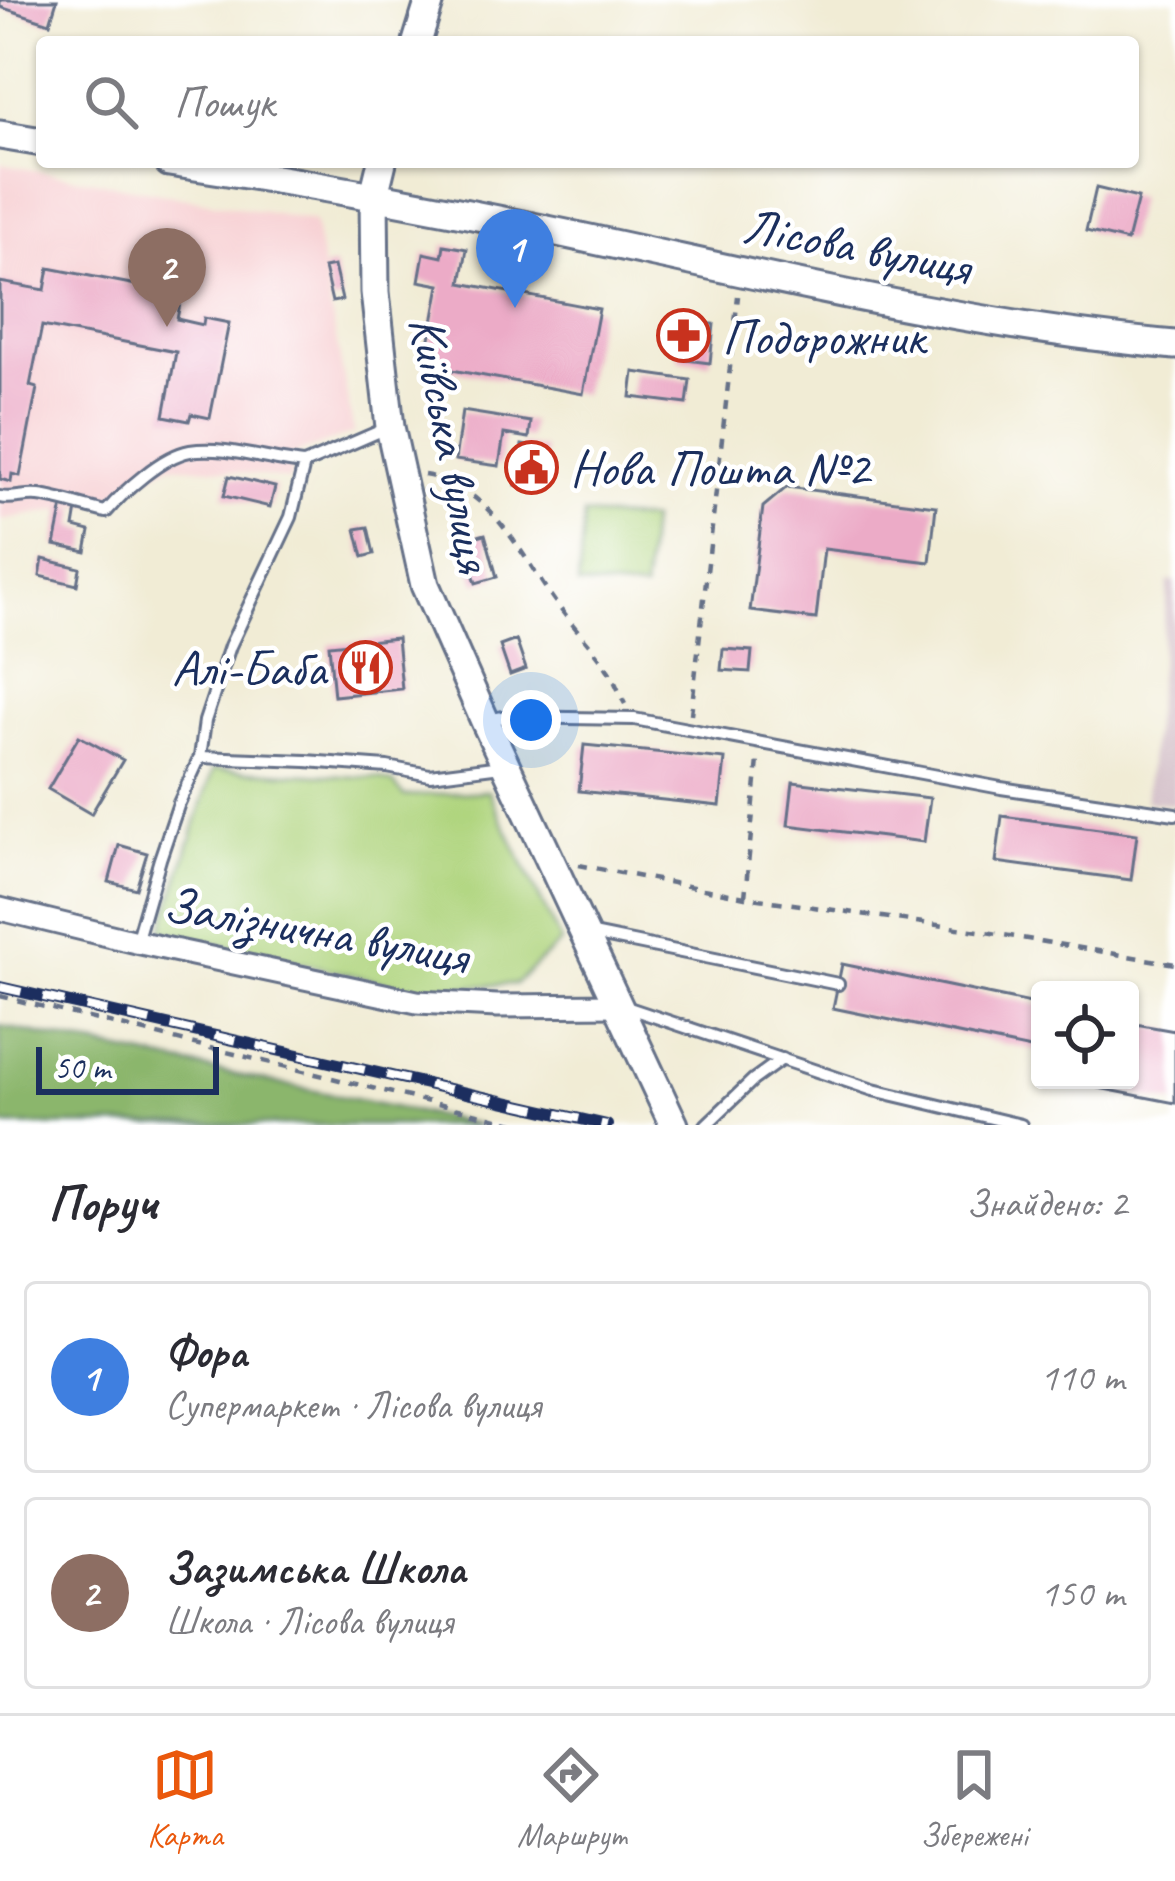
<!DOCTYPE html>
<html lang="uk">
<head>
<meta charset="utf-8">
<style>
	body { margin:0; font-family:Caveat,sans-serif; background:#f2f2f3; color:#2b2b33 }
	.controls { position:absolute; right:36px; bottom:36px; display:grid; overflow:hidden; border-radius:12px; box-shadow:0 3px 9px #0004 }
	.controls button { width:108px; height:108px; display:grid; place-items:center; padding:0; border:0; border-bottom:3px solid #e1e1e2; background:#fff; color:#2b2b33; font:60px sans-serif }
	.scale { position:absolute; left:36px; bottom:30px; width:183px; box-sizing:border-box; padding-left:12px; border:6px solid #1b2f5e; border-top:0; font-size:33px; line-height:42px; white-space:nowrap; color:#1b2f5e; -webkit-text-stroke:9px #fff; paint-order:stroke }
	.you { position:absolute; left:531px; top:720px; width:42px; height:42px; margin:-30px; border:9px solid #fff; border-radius:50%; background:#1a73e8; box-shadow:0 0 0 18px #1a73e833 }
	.badge { display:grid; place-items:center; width:78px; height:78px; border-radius:50%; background:#ea580c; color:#fff; font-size:39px; font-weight:700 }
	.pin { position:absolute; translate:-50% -99px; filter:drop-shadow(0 3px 6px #0008) }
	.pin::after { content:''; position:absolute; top:63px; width:42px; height:36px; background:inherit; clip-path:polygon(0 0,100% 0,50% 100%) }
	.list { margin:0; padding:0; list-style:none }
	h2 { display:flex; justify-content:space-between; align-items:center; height:156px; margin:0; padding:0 48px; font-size:51px }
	h2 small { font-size:39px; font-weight:400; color:#7c7c81 }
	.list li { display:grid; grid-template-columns:78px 1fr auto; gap:36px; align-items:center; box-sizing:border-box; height:192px; margin:0 24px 24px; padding:0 24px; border:3px solid #e1e1e2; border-radius:12px }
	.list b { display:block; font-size:45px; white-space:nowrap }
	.list p { margin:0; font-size:39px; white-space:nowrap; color:#7c7c81 }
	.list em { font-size:39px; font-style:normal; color:#7c7c81 }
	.icon { flex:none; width:66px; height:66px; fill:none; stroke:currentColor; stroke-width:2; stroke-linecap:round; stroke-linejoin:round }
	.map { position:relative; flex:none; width:1175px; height:1125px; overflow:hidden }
	.search { position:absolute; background:#fff; box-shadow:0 3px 9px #0004; left:36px; right:36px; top:36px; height:132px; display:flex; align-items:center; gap:30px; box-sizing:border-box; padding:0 42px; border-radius:12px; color:#7c7c81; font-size:45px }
	.sheet { height:588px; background:#fff }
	nav { display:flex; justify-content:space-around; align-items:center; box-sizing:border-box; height:168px; border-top:3px solid #e1e1e2; background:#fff; font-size:33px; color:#7c7c81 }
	nav a { display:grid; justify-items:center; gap:6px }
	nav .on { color:#ea580c }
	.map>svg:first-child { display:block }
</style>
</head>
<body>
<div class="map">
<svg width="1175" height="1125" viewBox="0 0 1175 1125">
	<rect width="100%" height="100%" fill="#fff"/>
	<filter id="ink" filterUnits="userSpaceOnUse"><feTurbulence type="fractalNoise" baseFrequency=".00833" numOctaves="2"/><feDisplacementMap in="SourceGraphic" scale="24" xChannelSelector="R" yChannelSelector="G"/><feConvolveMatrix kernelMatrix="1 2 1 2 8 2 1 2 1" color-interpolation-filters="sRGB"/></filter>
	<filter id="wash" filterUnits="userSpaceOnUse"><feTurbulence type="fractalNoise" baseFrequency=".004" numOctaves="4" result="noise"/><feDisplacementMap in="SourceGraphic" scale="48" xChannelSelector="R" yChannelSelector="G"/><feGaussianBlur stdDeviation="2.7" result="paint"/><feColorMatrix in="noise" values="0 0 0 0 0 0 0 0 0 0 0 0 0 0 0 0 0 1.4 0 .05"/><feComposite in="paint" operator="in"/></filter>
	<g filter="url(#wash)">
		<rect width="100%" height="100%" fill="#f1ecd5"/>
		<path fill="#f7cfd2" d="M0 164 314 221 354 433 292 455 290 480 211 468 170 465 99 503 0 520Z"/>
		<path fill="#d2bdc6" d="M1168 581 1175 582V805L1145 801Z"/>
		<path fill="#afd47d" stroke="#65826e" stroke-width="3" d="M584 515 650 520 644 590 578 585Z
			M213 769 378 778 393 783 404 796 488 791 561 942 515 984 414 989 162 931Z"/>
		<path fill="#8bb66c" stroke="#537265" stroke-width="3" d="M0 1026 480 1125H0Z"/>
		<g id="blocks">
			<path fill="#ecabc7" d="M0 0H57L50 23 0 7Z
				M1096 188 1138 198 1127 241 1086 231Z
				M444 245 467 249 461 283 599 309 583 394 425 365 440 285 419 281 424 253 442 257Z
				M334 266 342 300 332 302 324 268Z
				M49 268 182 294 177 319 203 325 204 318 229 323 210 418 191 414 189 421 164 416 176 352 42 326 30 386 37 388 20 476 12 474 11 482 0 479V282L45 290Z
				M682 321 714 324 710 363 678 359Z
				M634 372 690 380 687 404 631 397Z
				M462 411 531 422 529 438 504 434 499 466 455 460Z
				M522 445 545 449 539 488 516 485Z
				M229 476 275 487 270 507 224 496Z
				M787 487 936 506 930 562 824 549 816 619 750 611 763 507Z
				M63 506 77 509 74 527 90 531 86 552 55 545Z
				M368 527 374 554 363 557 356 529Z
				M485 534 497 577 476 583 463 540Z
				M43 559 80 568 77 585 40 576Z
				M397 638 402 689 334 696 329 645Z
				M516 640 526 669 510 675 500 646Z
				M723 649 752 651 750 672 721 670Z
				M79 736 123 760 91 814 48 789Z
				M584 745 725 759 720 806 579 791Z
				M793 782 930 798 924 842 788 825Z
				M1002 816 1137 834 1131 880 996 862Z
				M119 845 147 853 136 889 109 882Z
				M842 964 1040 1005V1051L833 1008Z
				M1130 1023 1175 1031V1103L1068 1082V1080H1130Z"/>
		</g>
	</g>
	<g filter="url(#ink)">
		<use href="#blocks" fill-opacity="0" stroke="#667188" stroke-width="3"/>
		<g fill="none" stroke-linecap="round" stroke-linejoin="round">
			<defs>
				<path id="lane" d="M0 497C14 500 25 494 39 496 61 499 84 507 106 512 124 491 162 456 190 451 224 445 269 461 304 464
					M488 720 503 717 634 719 1001 788 1175 814
					M200 757 306 761 387 767 430 775 501 766
					M588 933 838 984
					M136 942 160 859 179 803 200 757 205 721 230 646 291 517 304 464 387 428
					M623 1006 873 1090 1021 1125
					M706 1125 753 1080 782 1059"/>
				<path id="street" d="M0 909 136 942 417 1002 497 1006 620 1005"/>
				<path id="secondary" d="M417 42 430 0
					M0 135 42 142
					M169 162C329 186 487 216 645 251 820 289 996 329 1175 345
					M382 162 374 195 375 292 390 427 425 585 485 721 674 1125"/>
			</defs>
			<use href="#lane" stroke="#667188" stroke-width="16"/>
			<use href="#street" stroke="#667188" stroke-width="27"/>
			<use href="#secondary" stroke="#667188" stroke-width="33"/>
			<path stroke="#667188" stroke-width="4.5" stroke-dasharray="9 9" stroke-linecap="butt" d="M424 475C490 485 521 555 556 603 572 626 593 646 608 670 615 680 619 693 625 704
				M691 714 738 296
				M579 865 745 897 992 933 1175 964
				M745 897 758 760
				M0 996 522 1125"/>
			<use href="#lane" stroke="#fff" stroke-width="10"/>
			<use href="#street" stroke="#fff" stroke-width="21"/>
			<use href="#secondary" stroke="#fff" stroke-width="27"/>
			<defs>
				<path id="rail" d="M0 987 607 1125"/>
			</defs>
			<use href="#rail" stroke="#1b2f5e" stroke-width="12"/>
			<use href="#rail" stroke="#fff" stroke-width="8" stroke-dasharray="22" stroke-linecap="butt"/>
		</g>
	</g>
	<defs>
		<symbol id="pharmacy-ring" viewBox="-11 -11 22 22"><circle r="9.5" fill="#fff" stroke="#c8321e" stroke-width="1.5"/><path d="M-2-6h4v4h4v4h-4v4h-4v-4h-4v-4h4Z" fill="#c8321e"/></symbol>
		<symbol id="civic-ring" viewBox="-11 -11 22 22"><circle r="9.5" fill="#fff" stroke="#c8321e" stroke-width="1.5"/><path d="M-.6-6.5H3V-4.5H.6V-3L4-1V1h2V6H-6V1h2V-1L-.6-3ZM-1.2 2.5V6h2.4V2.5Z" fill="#c8321e"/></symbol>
		<symbol id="restaurant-ring" viewBox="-11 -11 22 22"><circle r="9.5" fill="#fff" stroke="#c8321e" stroke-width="1.5"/><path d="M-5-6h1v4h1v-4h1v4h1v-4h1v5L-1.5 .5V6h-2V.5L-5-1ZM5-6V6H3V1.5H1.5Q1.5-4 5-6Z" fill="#c8321e"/></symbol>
	</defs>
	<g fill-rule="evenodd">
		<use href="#pharmacy-ring" x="654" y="306" width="59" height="59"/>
		<use href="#civic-ring" x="502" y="438" width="59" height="59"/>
		<use href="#restaurant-ring" x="336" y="638" width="59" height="59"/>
	</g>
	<g text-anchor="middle" stroke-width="9" stroke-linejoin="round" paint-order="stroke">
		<g font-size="51" fill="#1b2f5e" stroke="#fff">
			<text transform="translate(857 245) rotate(11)" y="18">Лісова вулиця</text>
			<text transform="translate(452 444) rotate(79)" y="18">Київська вулиця</text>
			<text transform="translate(316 929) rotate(10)" y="18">Залізнична вулиця</text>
		</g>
		<g font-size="51" fill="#1b2f5e" stroke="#fff" text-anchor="start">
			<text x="722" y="354">Подорожник</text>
			<text x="570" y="485">Нова Пошта №2</text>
			<text x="326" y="685" text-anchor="end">Алі-Баба</text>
		</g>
	</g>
</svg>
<div class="controls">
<button><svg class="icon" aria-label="locate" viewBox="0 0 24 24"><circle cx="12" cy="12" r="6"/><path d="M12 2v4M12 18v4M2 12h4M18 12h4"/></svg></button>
</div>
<div class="scale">50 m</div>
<div class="you"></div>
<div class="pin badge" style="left:515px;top:308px;background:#3f7fe0">1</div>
<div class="pin badge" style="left:167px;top:327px;background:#8d6e63">2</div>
<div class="search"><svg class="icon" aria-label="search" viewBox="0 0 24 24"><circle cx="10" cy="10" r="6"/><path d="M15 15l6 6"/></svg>Пошук</div>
</div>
<section class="sheet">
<h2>Поруч<small>Знайдено: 2</small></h2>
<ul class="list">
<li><span class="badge" style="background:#3f7fe0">1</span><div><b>Фора</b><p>Супермаркет · Лісова вулиця</p></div><em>110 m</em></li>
<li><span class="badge" style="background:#8d6e63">2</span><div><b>Зазимська Школа</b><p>Школа · Лісова вулиця</p></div><em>150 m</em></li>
</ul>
</section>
<nav>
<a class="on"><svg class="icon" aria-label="map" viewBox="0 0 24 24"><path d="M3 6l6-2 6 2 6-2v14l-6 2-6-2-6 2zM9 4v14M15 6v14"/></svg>Карта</a>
<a><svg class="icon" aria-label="directions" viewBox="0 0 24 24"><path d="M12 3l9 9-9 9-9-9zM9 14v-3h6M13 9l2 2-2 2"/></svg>Маршрут</a>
<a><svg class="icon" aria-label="saved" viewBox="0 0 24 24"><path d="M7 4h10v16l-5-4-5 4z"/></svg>Збережені</a>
</nav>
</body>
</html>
